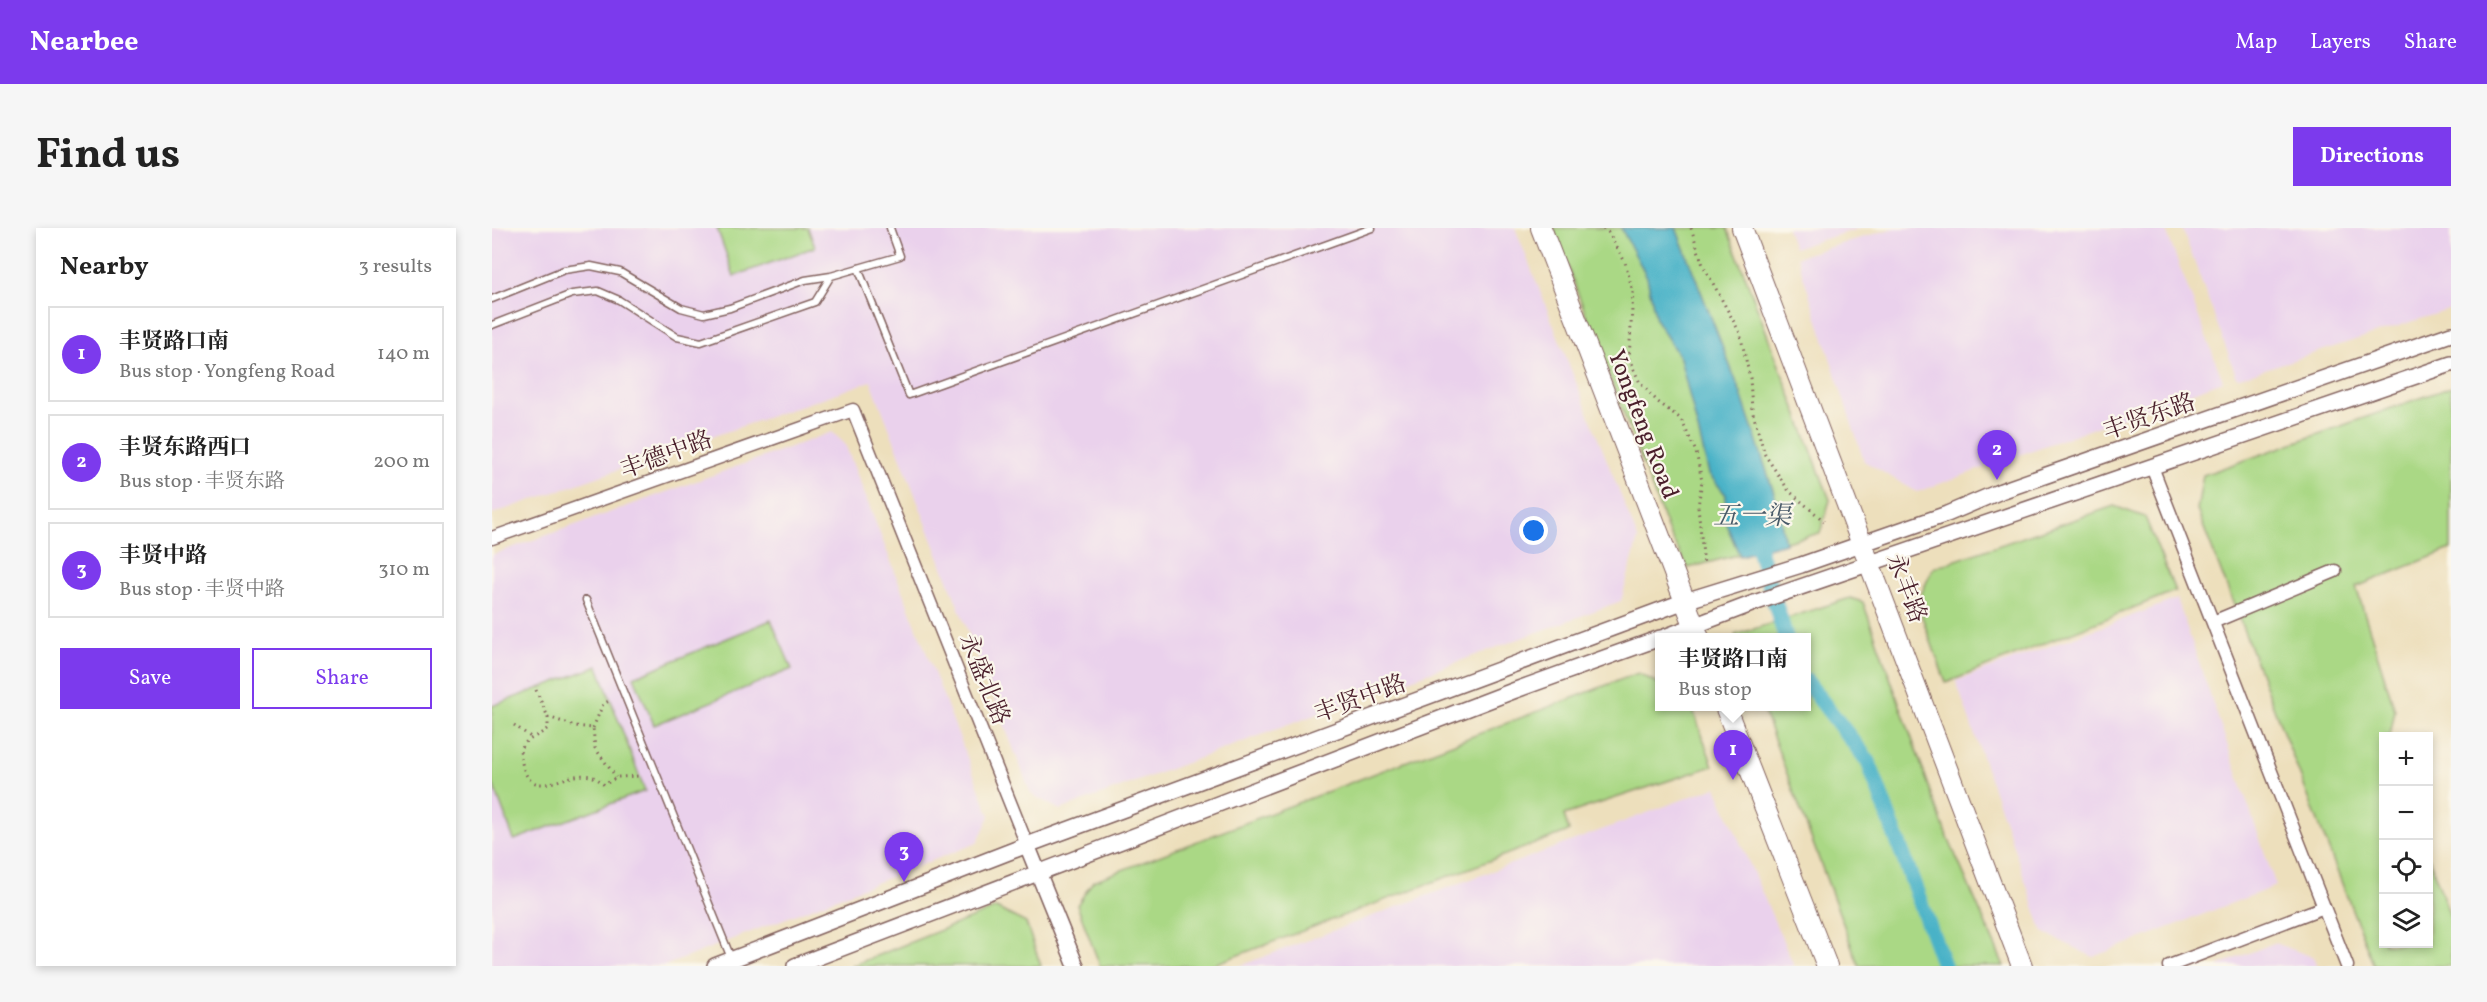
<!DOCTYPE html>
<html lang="en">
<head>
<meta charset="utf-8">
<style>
	body { margin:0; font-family:Vollkorn,"Noto Serif SC",serif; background:#f6f6f6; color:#222 }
	.controls { position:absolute; right:18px; bottom:18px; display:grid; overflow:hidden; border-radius:0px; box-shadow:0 3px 9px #0003 }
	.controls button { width:54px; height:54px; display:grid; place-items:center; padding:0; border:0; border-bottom:2px solid #e0e0e0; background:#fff; color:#222; font:30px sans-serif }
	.you { position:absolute; left:1042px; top:303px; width:21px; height:21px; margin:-15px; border:4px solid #fff; border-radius:50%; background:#1a73e8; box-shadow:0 0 0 9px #1a73e833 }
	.badge { display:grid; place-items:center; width:39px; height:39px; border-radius:50%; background:#7c3aed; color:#fff; font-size:20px; font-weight:700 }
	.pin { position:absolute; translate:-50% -50px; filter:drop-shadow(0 2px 3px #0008) }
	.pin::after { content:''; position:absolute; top:32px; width:21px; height:18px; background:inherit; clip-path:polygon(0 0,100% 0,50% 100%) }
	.popup { position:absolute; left:1163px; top:405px; width:156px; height:78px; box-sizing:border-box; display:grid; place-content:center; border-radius:0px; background:#fff; filter:drop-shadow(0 2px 4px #0005); font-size:20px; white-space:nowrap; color:#767676 }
	.popup b { font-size:22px; color:#222 }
	.popup::after { content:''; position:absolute; left:50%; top:100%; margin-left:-12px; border:12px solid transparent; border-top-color:#fff }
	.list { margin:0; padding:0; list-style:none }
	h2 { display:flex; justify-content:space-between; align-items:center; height:78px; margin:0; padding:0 24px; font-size:26px }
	h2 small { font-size:20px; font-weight:400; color:#767676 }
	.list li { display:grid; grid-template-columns:39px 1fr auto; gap:18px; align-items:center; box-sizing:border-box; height:96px; margin:0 12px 12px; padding:0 12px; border:2px solid #e0e0e0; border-radius:0px }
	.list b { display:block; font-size:22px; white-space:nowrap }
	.list p { margin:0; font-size:20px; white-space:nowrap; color:#767676 }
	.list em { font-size:20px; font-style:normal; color:#767676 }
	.actions { display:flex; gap:12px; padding:18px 24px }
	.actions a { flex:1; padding:14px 0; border:2px solid #7c3aed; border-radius:0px; text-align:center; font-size:21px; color:#7c3aed }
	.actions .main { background:#7c3aed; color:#fff }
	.icon { flex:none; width:33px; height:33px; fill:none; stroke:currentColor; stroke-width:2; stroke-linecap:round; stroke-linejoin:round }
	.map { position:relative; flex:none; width:1959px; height:738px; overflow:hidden; border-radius:0px }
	header { display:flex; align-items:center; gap:36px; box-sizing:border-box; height:84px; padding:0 30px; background:#7c3aed; color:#fff }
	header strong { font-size:28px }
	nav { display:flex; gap:33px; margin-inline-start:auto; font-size:21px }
	.intro { display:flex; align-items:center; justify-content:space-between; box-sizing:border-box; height:144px; padding:0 36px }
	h1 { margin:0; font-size:42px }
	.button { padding:15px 27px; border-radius:0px; background:#7c3aed; color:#fff; font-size:21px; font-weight:700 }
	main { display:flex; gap:36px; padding:0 36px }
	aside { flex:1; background:#fff; border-radius:0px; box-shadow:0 3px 9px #0003 }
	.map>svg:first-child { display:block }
</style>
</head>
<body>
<header>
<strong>Nearbee</strong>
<nav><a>Map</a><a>Layers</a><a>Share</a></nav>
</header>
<div class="intro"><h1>Find us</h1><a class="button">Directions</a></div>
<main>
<aside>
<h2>Nearby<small>3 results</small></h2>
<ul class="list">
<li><span class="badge">1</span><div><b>丰贤路口南</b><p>Bus stop · Yongfeng Road</p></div><em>140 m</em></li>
<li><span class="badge">2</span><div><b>丰贤东路西口</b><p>Bus stop · 丰贤东路</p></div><em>200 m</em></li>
<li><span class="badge">3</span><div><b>丰贤中路</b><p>Bus stop · 丰贤中路</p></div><em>310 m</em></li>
</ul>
<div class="actions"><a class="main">Save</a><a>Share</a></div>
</aside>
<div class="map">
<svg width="1959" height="738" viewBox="0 0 1959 738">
	<rect width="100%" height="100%" fill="#fbf7ec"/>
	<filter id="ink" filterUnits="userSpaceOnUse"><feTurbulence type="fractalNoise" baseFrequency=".0167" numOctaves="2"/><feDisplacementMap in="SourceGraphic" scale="12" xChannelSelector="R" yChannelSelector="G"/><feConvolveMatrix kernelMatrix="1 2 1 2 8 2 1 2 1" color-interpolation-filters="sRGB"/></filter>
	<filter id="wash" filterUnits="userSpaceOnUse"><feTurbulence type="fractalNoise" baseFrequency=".008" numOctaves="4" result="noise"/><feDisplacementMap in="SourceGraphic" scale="24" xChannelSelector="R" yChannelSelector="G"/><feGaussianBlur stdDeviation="1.35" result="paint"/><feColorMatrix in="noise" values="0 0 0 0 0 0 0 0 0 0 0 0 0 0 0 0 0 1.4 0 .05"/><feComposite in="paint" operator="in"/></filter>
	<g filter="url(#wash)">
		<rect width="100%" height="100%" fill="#eddfbc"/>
		<path fill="#ead1ec" d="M0 0H1023L1146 311 1129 373 568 582 539 566 379 153 0 286Z
			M1295 0H1369L1302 20Z
			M1402 0H1673L1731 153 1425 264 1372 233 1305 29Z
			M1690 0H1959V81L1745 150Z
			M340 204 353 216 498 588 485 615 172 738H0V553L22 612 106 439 0 478V327Z
			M1685 371 1784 658 1601 729 1551 704 1464 453Z
			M1224 559 1302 738H747Z
			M1782 715 1821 729 1825 738H1725Z"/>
		<path fill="#aad885" stroke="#7a7c58" stroke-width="1.5" d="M225 0H316L323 19 242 48Z
			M1061 0H1235L1338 272 1328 305 1196 340 1177 305Z
			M1959 159V321L1864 359 1903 482 1898 508H1892V716H1936L1937 630 1959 691V738H1882L1705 282 1711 247Z
			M1622 278 1653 289 1683 363 1454 455 1425 375 1441 340Z
			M1358 370 1371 374 1453 603 1512 738H1367L1270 479 1314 478V410H1244L1243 407Z
			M279 392 300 441 162 497 142 449Z
			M106 438 153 563 22 612 0 553V478Z
			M1146 445 1167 456 1168 478 1200 479 1221 538 1072 587 1077 603 717 738H608L585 677 601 653Z
			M504 680 534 695 549 738H359Z"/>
		<path fill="#48b2c7" stroke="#496879" stroke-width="1.5" d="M1129 0H1184L1248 163 1286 277 1293 315 1248 328 1232 291 1234 267 1217 246 1188 130 1164 92 1155 49Z"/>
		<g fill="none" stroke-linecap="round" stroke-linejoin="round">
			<path stroke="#48b2c7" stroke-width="16" d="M1260 301 1294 410
				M1314 453 1376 533 1452 738"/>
		</g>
	</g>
	<g filter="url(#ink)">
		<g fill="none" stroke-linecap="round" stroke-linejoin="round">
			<defs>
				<path id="service" d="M366 40 417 167 880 0
					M0 71 72 42 99 38 128 44 189 80 212 86 238 80 313 52 339 48 408 28 398 0
					M0 97 80 66 106 63 127 72 185 109 209 114 323 74 339 48
					M94 372 239 730"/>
				<path id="minor" d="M1660 239 1855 738
					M0 310 361 182 535 617
					M1721 394 1843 343
					M1677 738 1832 679"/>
				<path id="tertiary" d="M1170 410 1262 375 1959 136
					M535 617 584 738
					M223 738 535 617 1193 373 1309 337 1455 286 1509 263 1959 106
					M303 738 1021 463 1168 410"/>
				<path id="primary" d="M1049 0 1207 410
					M1250 0 1530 738
					M1233 478 1335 738"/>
			</defs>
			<use href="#service" stroke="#83625e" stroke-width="9"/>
			<use href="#minor" stroke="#83625e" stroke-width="15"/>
			<use href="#tertiary" stroke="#83625e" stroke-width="18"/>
			<use href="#primary" stroke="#83625e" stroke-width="22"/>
			<path stroke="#83625e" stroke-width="3" stroke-dasharray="1.5 4.5" stroke-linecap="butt" d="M1111 0 1117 5 1133 34 1141 64 1137 131 1148 155 1166 174 1189 191 1204 224 1210 253 1206 278 1212 337
				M1199 0 1211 37 1248 105 1258 150 1260 182 1273 227 1297 263 1332 293
				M44 462 56 489V500C48 508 34 510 28 521 34 595 84 523 112 557L125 549 148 548
				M56 489 83 498 101 500 103 520 124 549
				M22 497 40 510
				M101 500 111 476 119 472"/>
			<use href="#service" stroke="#fff" stroke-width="6"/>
			<use href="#minor" stroke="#fff" stroke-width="12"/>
			<use href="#tertiary" stroke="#fff" stroke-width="15"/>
			<use href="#primary" stroke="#fff" stroke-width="20"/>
		</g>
	</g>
	<g text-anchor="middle" stroke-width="4.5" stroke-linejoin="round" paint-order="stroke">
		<g font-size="24" fill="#4a1f2b" stroke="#fbf7ec">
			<text transform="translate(1657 188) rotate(-19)" y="8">丰贤东路</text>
			<text transform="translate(1152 196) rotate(69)" y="8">Yongfeng Road</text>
			<text transform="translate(174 226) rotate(-20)" y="8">丰德中路</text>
			<text transform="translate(1415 360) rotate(69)" y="8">永丰路</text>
			<text transform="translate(493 451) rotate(68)" y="8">永盛北路</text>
			<text transform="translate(868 470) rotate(-20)" y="8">丰贤中路</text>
		</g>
		<g font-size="26" font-style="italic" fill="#495a69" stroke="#fbf7ec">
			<text x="1260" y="296">五一渠</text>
		</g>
	</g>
</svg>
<div class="controls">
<button>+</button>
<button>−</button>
<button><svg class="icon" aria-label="locate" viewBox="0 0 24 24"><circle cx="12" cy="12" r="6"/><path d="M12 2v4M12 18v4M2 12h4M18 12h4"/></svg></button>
<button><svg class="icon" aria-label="layers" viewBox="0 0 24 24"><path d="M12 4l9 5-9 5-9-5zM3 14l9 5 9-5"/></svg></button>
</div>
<div class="you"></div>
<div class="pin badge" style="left:1241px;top:552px">1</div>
<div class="popup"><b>丰贤路口南</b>Bus stop</div>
<div class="pin badge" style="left:1505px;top:252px">2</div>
<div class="pin badge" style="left:412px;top:654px">3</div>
</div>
</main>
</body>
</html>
